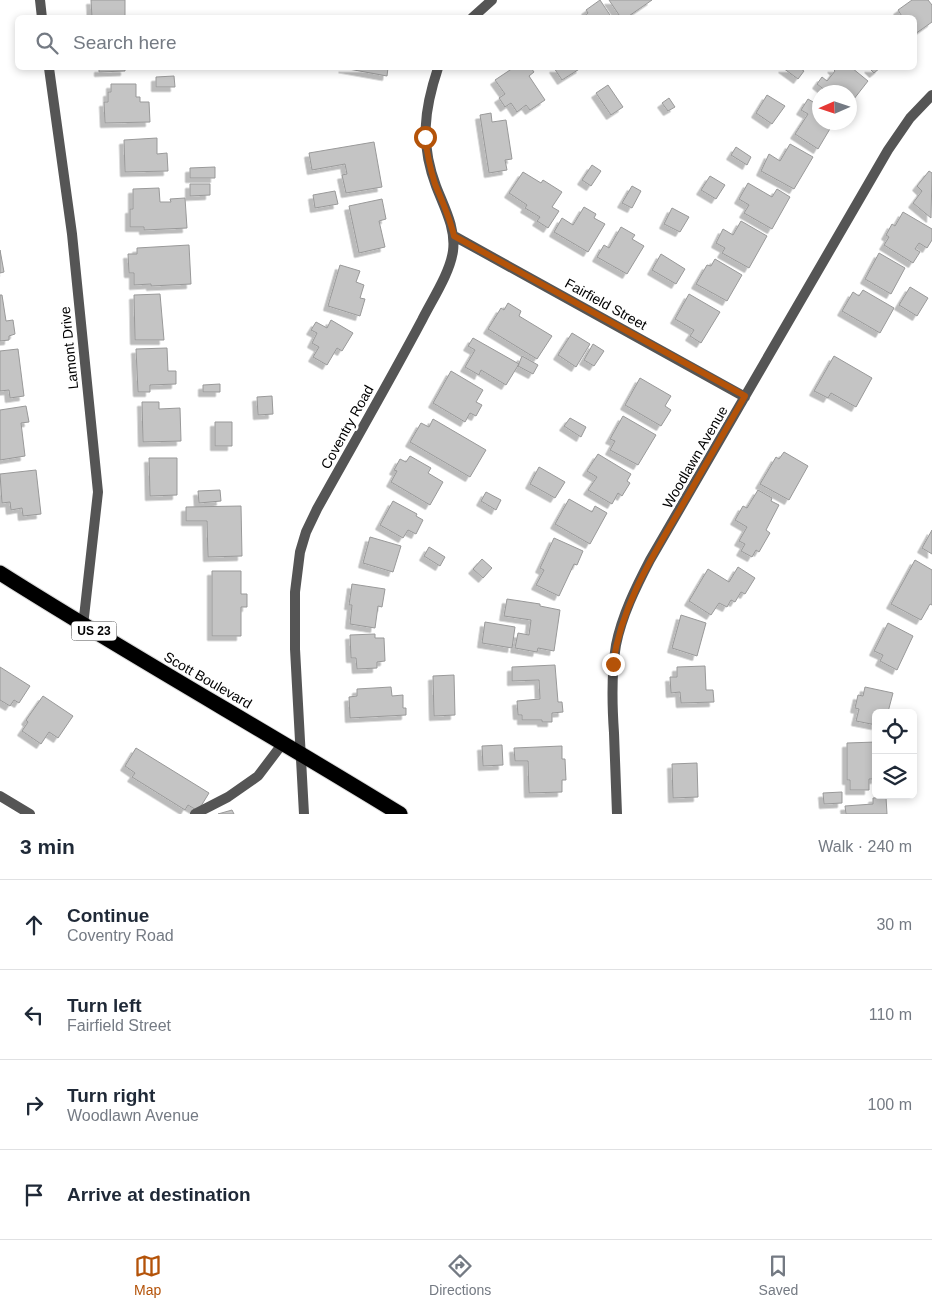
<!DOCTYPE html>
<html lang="en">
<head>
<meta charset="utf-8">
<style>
	body { margin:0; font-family:Arial,sans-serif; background:#f2f2f3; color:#1f2937 }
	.controls { position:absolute; right:15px; bottom:15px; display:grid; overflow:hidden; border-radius:8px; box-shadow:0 2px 8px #0003 }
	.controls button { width:45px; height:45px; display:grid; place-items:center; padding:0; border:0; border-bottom:1px solid #e0e1e3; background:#fff; color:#1f2937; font:25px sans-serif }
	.compass { position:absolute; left:812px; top:85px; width:45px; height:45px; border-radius:50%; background:#fff; box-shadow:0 2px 8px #0003; rotate:267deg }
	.stop { position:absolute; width:15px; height:15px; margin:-11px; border:4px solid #b45309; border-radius:50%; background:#fff }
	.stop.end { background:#b45309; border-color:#fff; box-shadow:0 1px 5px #0008 }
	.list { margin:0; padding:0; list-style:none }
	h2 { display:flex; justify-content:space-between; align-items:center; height:65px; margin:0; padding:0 20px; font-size:21px }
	h2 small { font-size:16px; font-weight:400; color:#747a83 }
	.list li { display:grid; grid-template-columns:32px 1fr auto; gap:15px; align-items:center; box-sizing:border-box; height:90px; padding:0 20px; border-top:1px solid #e0e1e3 }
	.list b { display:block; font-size:19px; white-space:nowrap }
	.list p { margin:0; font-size:16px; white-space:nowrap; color:#747a83 }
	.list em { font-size:16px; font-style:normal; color:#747a83 }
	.icon { flex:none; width:28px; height:28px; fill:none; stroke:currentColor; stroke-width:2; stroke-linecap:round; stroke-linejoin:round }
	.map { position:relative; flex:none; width:932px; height:814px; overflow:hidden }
	.search { position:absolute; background:#fff; box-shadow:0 2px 8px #0003; left:15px; right:15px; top:15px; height:55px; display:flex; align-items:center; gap:12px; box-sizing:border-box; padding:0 18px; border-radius:8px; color:#747a83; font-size:19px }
	.sheet { height:425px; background:#fff }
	nav { display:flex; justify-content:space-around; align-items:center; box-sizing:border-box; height:70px; border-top:1px solid #e0e1e3; background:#fff; font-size:14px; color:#747a83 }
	nav a { display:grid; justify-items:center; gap:2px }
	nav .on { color:#b45309 }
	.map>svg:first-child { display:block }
</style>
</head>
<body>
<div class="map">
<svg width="932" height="814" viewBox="0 0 932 814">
	<defs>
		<filter id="shadow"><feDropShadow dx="-4.5" dy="4.5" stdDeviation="0" flood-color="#0004"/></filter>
	</defs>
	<rect width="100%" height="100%" fill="#fff"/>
	<path fill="#c4c4c4" stroke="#999" filter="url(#shadow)" d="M91 0H125V17L92 18Z
		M600 0 612 18H582L588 13 586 10Z
		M609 0H652L626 18H621Z
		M912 0H928L932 5V22L915 34 914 18H903L898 10Z
		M99 68H125V71L99 72Z
		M343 68H388L387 76Z
		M513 68H531L534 72 529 76 545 100 530 110 526 105 517 112 511 103 505 107 499 98 505 94 495 80Z
		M554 68H581L562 80Z
		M783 68H799L804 71 798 79Z
		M832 68H852L868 81 850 104V92H827L817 84 822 77 827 81 835 71Z
		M869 68H880L874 73Z
		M174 76 175 87H156V77Z
		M111 84H136V97H140V102H149L150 122 105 123 104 102H108V92H111Z
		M608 85 623 107 611 115 596 93Z
		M767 95 785 106 772 124 756 113Z
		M669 98 675 107 668 111 662 103Z
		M808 99 820 106V122H834L818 149 795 134 808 114 801 110Z
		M491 113 492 122 506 120 512 159 505 160 507 170 489 173 480 115Z
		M157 138V154L167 153 168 171 125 172 124 140Z
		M374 142 382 187 346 193 342 175 347 174 345 164 312 170 309 153Z
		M790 144 813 157 794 189 761 171 769 154 780 161Z
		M736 147 751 157 747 165 731 155Z
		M592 165 601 171 591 186 582 180Z
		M215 167V178H190V168Z
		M929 171 932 173 931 218 913 203 922 191 917 186Z
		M523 172 541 183 543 180 562 192 552 207 559 211 548 228 537 221 540 217 525 208 527 205 509 193Z
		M710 176 725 185 716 199 701 190Z
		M748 183 772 197 777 189 790 197 772 229 744 213 749 205 739 199Z
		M190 184H210V195L190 196Z
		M632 186 641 191 632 208 622 203Z
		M159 188 160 202H171L170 199 185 198 187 228 144 230V227H130V209H133V189Z
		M335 191 338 204 315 208 313 195Z
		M382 199 386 219 379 221 385 247 359 253 349 206Z
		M584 207 596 214 594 218 605 224 588 252 554 232 562 218 573 225Z
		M672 208 689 217 680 232 664 224Z
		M903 212 932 229V240L927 248 919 243 915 249 920 252 913 263 884 245 889 237 886 235 892 224 895 226Z
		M741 221 767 236 749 268 722 253 725 248 716 243 723 229 733 235Z
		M621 227 635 235 632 239 644 246 627 274 597 257 604 245 609 248Z
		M189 245 191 284 151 286V284L134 285V273H129L128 254H137V248Z
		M0 250 4 272 0 273Z
		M879 253 905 268 891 294 865 279Z
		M661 254 685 269 676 284 652 270Z
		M715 259 742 275 727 301 696 284 707 265 711 266Z
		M340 265 360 271 356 282 364 285 360 298 365 299 360 316 328 306Z
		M910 287 928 298 917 316 899 305Z
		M863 290 894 308 880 333 842 311 853 292 859 296Z
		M160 294 164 340H135L134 295Z
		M689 294 720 312 701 343 690 336 694 330 675 319Z
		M0 295H2L6 321 13 320 15 334 9 336V340L0 341Z
		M508 303 521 311 519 316 552 336 537 359 488 329 501 308 504 310Z
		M331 320 353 333 342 351 337 348 327 365 313 357 319 347 312 343 317 333 311 330 316 322 327 328Z
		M572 333 590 344 576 367 558 355Z
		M473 338 519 364 506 385 481 370 479 375 465 367 475 350 468 346Z
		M593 344 604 351 594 366 584 360Z
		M167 348 168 371H176V384L150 385V392H138L136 349Z
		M18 349 24 396 10 398 9 390 0 391V351Z
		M522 356 538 365 533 374 518 366Z
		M834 356 872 378 856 407 831 393 828 398 814 391Z
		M451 371 483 390 476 402 482 405 476 416 470 413 465 422 433 403Z
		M640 378 671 396 665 406 671 410 661 426 625 405Z
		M220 384V392H203V385Z
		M272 396 273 414 258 415 257 397Z
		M142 402H159V409L180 408 181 441 143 442Z
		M26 406 29 422 21 423 25 456 0 460V410Z
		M623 416 656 435 638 465 610 450 615 441 610 439Z
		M570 418 586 427 581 437 564 426Z
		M433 419 486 450 470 477 410 442 421 423 429 427Z
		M215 422H232V446H215Z
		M784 452 808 466 789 500 760 484 776 457 779 459Z
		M598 454 631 474 627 481 630 483 622 496 618 493 612 504 588 490 597 477 587 471Z
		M410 456 431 468 428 473 443 482 430 505 391 482 397 471 394 470 400 459 406 462Z
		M149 458H177V495L150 496Z
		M539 467 565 482 555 498 530 484Z
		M36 470 41 514 23 516 22 508 11 510 10 502 2 503 0 474Z
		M220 490 221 501 199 503 198 491Z
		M758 490 772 498 771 501 779 505 766 530 770 533 759 552 756 550 752 557 741 551 745 544 739 541 747 527 735 520 743 506 747 508Z
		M486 492 501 500 496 510 481 501Z
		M569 499 592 512 595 506 607 513 590 544 555 524Z
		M393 501 417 514 416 516 423 520 416 534 408 530 403 538 380 525Z
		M241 506 242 556 208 557 207 521H186V507Z
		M932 530V554L922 548Z
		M370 537 401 546 393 572 363 563Z
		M554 538 583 551 577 565 574 564 559 596 536 585 544 570 540 568Z
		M429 547 445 557 440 566 424 556Z
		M482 559 492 568 483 578 473 569Z
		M915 560 932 570V605L930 604 921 620 891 604Z
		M738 567 755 578 745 594 741 592 735 602 731 600 727 607 719 603 711 615 689 601 708 569 729 582Z
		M212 571H241V594H247V607H241V636H212Z
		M352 584 385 589 382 607 378 606 375 628 350 624 352 605H349Z
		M507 599 540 604V606L560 610 554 651 538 648 537 652 515 648 518 633 529 635 531 620 504 616Z
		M681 615 706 623 697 656 672 648Z
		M485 622 515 627 512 648 482 643Z
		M888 623 913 636 897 670 880 661 883 655 874 651Z
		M375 634V638H384L385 661 377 662V668L357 669 356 658H351L350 635Z
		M555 665 558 702H562L563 712 552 713V722H542V720H522V715H518L517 701 540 699 539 680 512 681V667Z
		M705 666 706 690H713L714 702 681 703 680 692 671 693 670 677H677V667Z
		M0 667 30 686 19 703 14 700 10 706 0 700Z
		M454 675 455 715 434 716 433 676Z
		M391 687 392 696 403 695V708H406V715L350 718 349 697 357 696V689Z
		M865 687 893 693 888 712 890 713H876V725L856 721 859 709 855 708 858 695 863 696Z
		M43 696 73 716 58 738 49 732 41 744 22 731 28 722 26 720Z
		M876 742V779H869V790H850V780H847V743Z
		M502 745 503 765 483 766 482 746Z
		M562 746V759H565L566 780H562V792L529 793 528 761H515L514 748Z
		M136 748 209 793 198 811 188 805 185 810 132 777 135 773 125 766Z
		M697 763 698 797 673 798 672 764Z
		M842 792V803L824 804 823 793Z
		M886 797 887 814H846L845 806 873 804V798Z
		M232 810 234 814H218Z"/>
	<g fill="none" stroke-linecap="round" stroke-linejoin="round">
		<defs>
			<path id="highway" d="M0 573C131 656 267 732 400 814"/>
		</defs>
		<use href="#highway" stroke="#dbdbdb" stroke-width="17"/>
		<path stroke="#555" stroke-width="10" d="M0 796 30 814
			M195 814 228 797 258 776 283 743"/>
		<path stroke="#555" stroke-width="10" d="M40 0 42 18
			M472 18 492 0
			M49 68 72 234 98 492 83 626
			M454 236 745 397
			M304 814 295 649V592L300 552 306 532 317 509C352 446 388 384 422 320 432 300 450 273 453 251 456 228 444 207 436 186 420 143 424 110 438 68
			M617 814C616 787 615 760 614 733 612 704 611 674 616 645 622 615 636 587 650 560L888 150 910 118 932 95"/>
		<use href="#highway" stroke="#000" stroke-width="15"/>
	</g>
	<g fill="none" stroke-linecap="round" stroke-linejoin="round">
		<path stroke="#b45309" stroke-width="6" d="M425 137C427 153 430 168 435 184 442 201 450 218 454 236L745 396C723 435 701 473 679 511 650 560 621 607 613 664"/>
	</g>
	<g text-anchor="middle" stroke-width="5" stroke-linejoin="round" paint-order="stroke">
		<rect fill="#fff" stroke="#4c4c4c" stroke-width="1" x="71.5" y="621.5" width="45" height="19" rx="4"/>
		<g font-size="12" font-weight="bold" fill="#000">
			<text x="94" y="635">US 23</text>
		</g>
		<g font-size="14" fill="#000" stroke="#fff">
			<text transform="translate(606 304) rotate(29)" y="5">Fairfield Street</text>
			<text transform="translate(69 348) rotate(-96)" y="5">Lamont Drive</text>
			<text transform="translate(347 427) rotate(-61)" y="5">Coventry Road</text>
			<text transform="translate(695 457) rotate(-60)" y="5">Woodlawn Avenue</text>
			<text transform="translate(208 680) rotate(30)" y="5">Scott Boulevard</text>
		</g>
	</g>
</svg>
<div class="controls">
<button><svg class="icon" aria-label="locate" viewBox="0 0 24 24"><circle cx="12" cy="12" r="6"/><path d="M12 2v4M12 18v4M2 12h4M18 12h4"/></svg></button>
<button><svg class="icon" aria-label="layers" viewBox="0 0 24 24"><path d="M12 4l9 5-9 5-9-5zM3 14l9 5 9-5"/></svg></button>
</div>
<svg class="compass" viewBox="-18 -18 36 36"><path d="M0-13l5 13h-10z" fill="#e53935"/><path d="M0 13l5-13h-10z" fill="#747a83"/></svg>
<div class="stop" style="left:425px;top:137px"></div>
<div class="stop end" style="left:613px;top:664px"></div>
<div class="search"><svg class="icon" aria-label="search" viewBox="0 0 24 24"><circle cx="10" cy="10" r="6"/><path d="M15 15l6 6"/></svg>Search here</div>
</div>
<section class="sheet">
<h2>3 min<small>Walk · 240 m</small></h2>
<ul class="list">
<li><svg class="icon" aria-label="ahead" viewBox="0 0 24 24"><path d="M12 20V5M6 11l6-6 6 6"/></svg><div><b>Continue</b><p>Coventry Road</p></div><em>30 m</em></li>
<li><svg class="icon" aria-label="left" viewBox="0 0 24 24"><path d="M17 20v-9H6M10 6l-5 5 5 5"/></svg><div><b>Turn left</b><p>Fairfield Street</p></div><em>110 m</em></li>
<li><svg class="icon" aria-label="right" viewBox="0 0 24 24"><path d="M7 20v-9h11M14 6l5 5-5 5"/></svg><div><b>Turn right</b><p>Woodlawn Avenue</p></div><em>100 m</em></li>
<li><svg class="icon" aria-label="arrive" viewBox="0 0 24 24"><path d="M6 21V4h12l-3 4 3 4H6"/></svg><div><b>Arrive at destination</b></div></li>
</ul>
</section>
<nav>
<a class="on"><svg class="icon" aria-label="map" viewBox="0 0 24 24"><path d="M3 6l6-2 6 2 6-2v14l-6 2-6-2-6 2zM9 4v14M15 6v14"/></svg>Map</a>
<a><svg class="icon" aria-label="directions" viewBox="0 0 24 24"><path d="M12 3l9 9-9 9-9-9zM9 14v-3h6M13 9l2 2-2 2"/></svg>Directions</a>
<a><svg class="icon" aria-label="saved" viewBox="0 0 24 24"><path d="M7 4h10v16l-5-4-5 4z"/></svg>Saved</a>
</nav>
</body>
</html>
